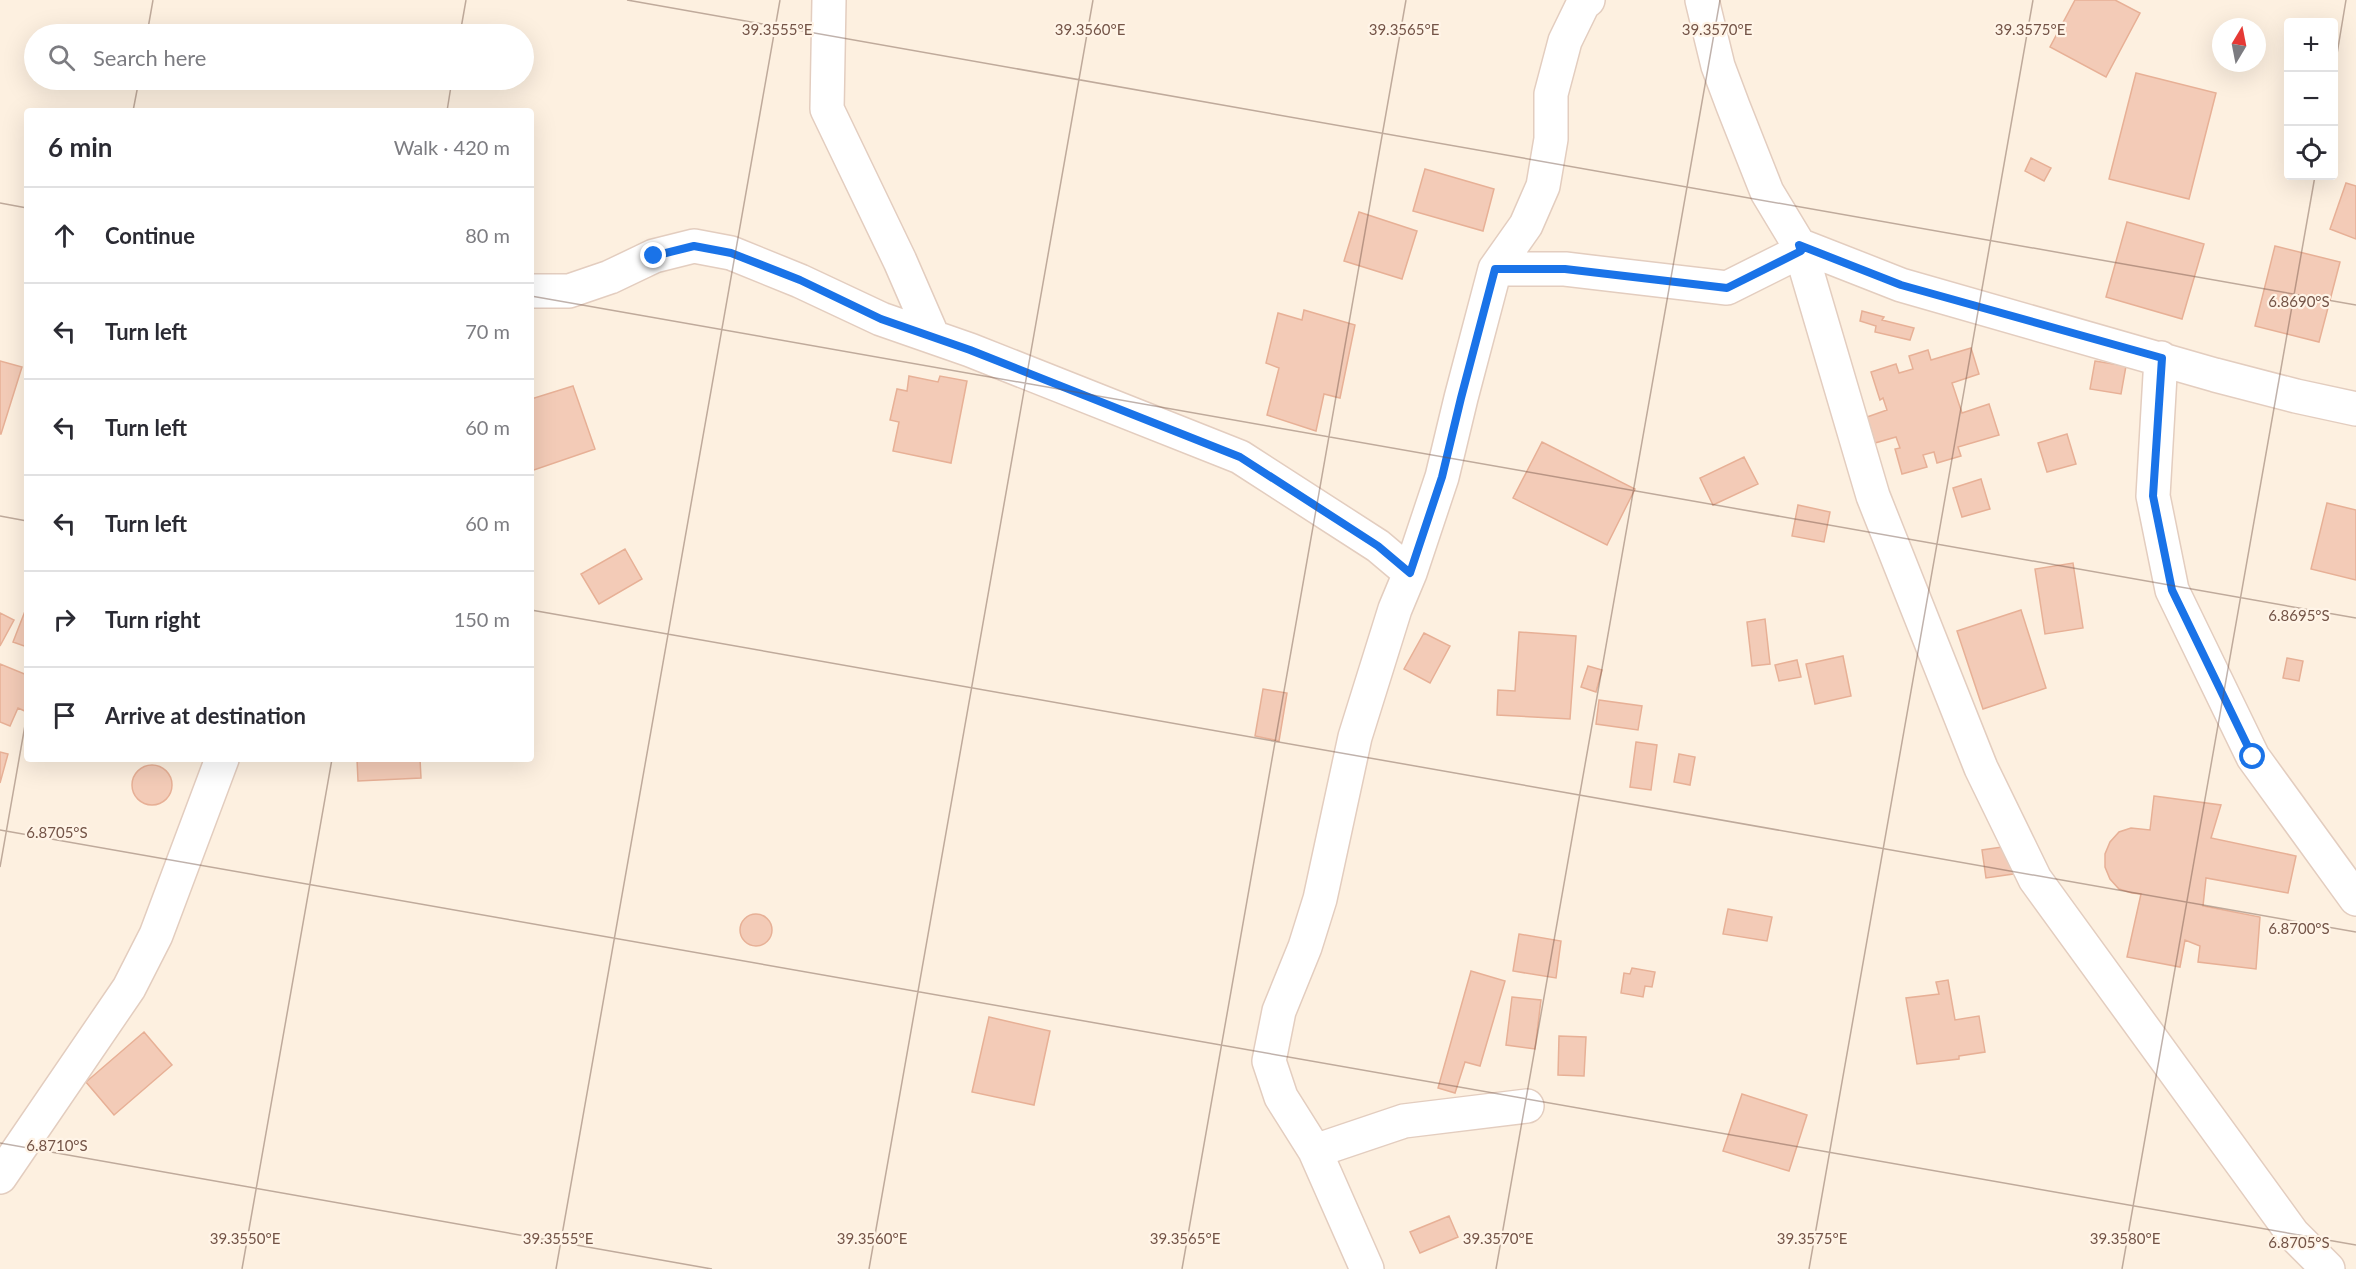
<!DOCTYPE html>
<html lang="en">
<head>
<meta charset="utf-8">
<style>
	body { margin:0; font-family:Lato,sans-serif; background:#f2f2f3; color:#2b2b33 }
	.controls { position:absolute; right:18px; top:18px; display:grid; overflow:hidden; border-radius:6px; box-shadow:0 6px 24px #0002 }
	.controls button { width:54px; height:54px; display:grid; place-items:center; padding:0; border:0; border-bottom:2px solid #e1e1e2; background:#fff; color:#2b2b33; font:30px sans-serif }
	.compass { position:absolute; left:2212px; top:18px; width:54px; height:54px; border-radius:50%; background:#fff; box-shadow:0 6px 24px #0002; rotate:10deg }
	.stop { position:absolute; width:18px; height:18px; margin:-14px; border:4px solid #1a73e8; border-radius:50%; background:#fff }
	.stop.end { background:#1a73e8; border-color:#fff; box-shadow:0 2px 6px #0008 }
	.list { margin:0; padding:0; list-style:none }
	h2 { display:flex; justify-content:space-between; align-items:center; height:78px; margin:0; padding:0 24px; font-size:26px }
	h2 small { font-size:20px; font-weight:400; color:#7c7c81 }
	.list li { display:grid; grid-template-columns:39px 1fr auto; gap:18px; align-items:center; box-sizing:border-box; height:96px; padding:0 24px; border-top:2px solid #e1e1e2 }
	.list b { display:block; font-size:22px; white-space:nowrap }
	.list em { font-size:20px; font-style:normal; color:#7c7c81 }
	.icon { flex:none; width:33px; height:33px; fill:none; stroke:currentColor; stroke-width:2; stroke-linecap:round; stroke-linejoin:round }
	.map { position:relative; flex:none; width:2356px; height:1269px; overflow:hidden }
	.search { position:absolute; background:#fff; box-shadow:0 6px 24px #0002; left:24px; top:24px; width:510px; height:66px; display:flex; align-items:center; gap:15px; box-sizing:border-box; padding:0 21px; border-radius:33px; color:#7c7c81; font-size:22px }
	.panel { position:absolute; background:#fff; box-shadow:0 6px 24px #0002; left:24px; top:108px; width:510px; height:654px; border-radius:6px }
	.map>svg:first-child { display:block }
</style>
</head>
<body>
<div class="map">
<svg width="2356" height="1269" viewBox="0 0 2356 1269">
	<rect width="100%" height="100%" fill="#fdf0e0"/>
	<path fill="#f3cbb7" stroke="#e7b096" stroke-width="1.5" d="M2075 0H2115L2140 13 2106 77 2050 47Z
		M2136 73 2216 93 2189 199 2109 179Z
		M2031 158 2051 168 2044 181 2025 171Z
		M1425 169 1494 189 1483 231 1413 211Z
		M2346 183 2356 186V239L2330 229Z
		M1359 212 1417 231 1402 279 1344 261Z
		M2127 222 2204 244 2182 319 2106 297Z
		M2275 246 2340 262 2319 342 2255 326Z
		M1304 310 1355 325 1340 398 1324 394 1316 431 1267 415 1279 368 1266 363 1278 313 1302 320Z
		M1862 311 1884 317 1882 320 1914 328 1910 340 1875 332 1876 326 1860 321Z
		M1971 348 1979 374 1952 383 1962 413 1989 404 1999 435 1958 447 1961 456 1937 463 1934 452 1923 455 1927 467 1902 474 1895 449 1900 448 1896 437 1875 443 1867 417 1887 410 1883 398 1880 400 1871 372 1896 364 1899 373 1913 369 1909 356 1928 350 1931 360Z
		M0 361 22 367 1 434H0Z
		M2095 361 2126 366 2121 394 2090 389Z
		M909 376 938 382 940 376 967 381 951 463 893 451 899 422 890 420 897 389 907 391Z
		M573 386 595 449 531 471V399Z
		M2067 434 2076 464 2047 472 2038 443Z
		M1542 442 1635 489 1607 545 1513 498Z
		M1744 457 1758 484 1713 505 1700 478Z
		M1981 479 1990 509 1962 517 1953 488Z
		M2327 503 2356 510V580L2311 569Z
		M1798 505 1830 512 1824 542 1792 536Z
		M625 549 642 579 599 604 581 574Z
		M2073 563 2083 628 2045 634 2035 569Z
		M27 606V647L13 642Z
		M2021 610 2046 688 1983 709 1957 631Z
		M0 613 14 620 0 646Z
		M1765 619 1770 664 1752 666 1747 622Z
		M1519 632 1576 636 1570 719 1497 715 1498 690 1515 691Z
		M1424 633 1450 646 1430 683 1404 669Z
		M1843 656 1851 696 1815 704 1806 664Z
		M2287 658 2303 661 2299 681 2283 678Z
		M1797 660 1801 677 1779 681 1775 665Z
		M0 664 27 675V712L18 708 10 726 0 722Z
		M1588 666 1602 670 1596 692 1581 687Z
		M1263 689 1287 693 1279 741 1255 736Z
		M1599 700 1642 706 1638 730 1596 724Z
		M1636 742 1657 745 1651 790 1630 787Z
		M0 752 8 754 0 783Z
		M1679 754 1695 757 1690 785 1674 782Z
		M357 759H420L421 778 358 781Z
		M132 785a20 20 0 1 1 40 0a20 20 0 1 1-40 0Z
		M2154 796 2221 805 2211 838 2296 856 2288 893 2206 878 2203 906 2260 917 2256 969 2198 962 2200 946 2185 940 2180 967 2127 957 2141 894 2132 893 2119 889 2110 879 2105 867V854L2110 842 2119 832 2131 828 2150 830Z
		M2009 846 2013 874 1986 878 1982 850Z
		M1728 909 1772 917 1767 941 1723 934Z
		M740 930a16 16 0 1 1 32 0a16 16 0 1 1-32 0Z
		M1519 934 1561 941 1556 978 1513 971Z
		M1632 968 1655 972 1652 987 1645 986 1643 997 1621 993 1624 973 1630 974Z
		M1471 971 1505 981 1480 1066 1465 1062 1455 1093 1438 1088Z
		M1948 980 1955 1020 1979 1016 1985 1052 1959 1056V1059L1917 1064 1906 998 1939 994 1936 982Z
		M1512 997 1541 1000 1535 1049 1506 1045Z
		M989 1017 1050 1031 1034 1105 972 1092Z
		M144 1032 172 1065 114 1115 86 1082Z
		M1559 1036 1586 1037 1584 1076 1558 1075Z
		M1742 1094 1807 1115 1789 1171 1723 1151Z
		M1449 1216 1458 1237 1420 1253 1410 1232Z"/>
	<g fill="none" stroke-linecap="round" stroke-linejoin="round">
		<defs>
			<path id="minor" d="M829 0 827 109 900 261 933 337
				M1702 0 1718 66 1733 106 1767 192 1799 245 1901 285 2215 375 2296 396 2356 409
				M1799 245 1873 496 1981 768 2035 879 2293 1234 2328 1269
				M1495 269H1565L1727 288 1801 251
				M531 291H569L610 277 654 256 694 246 731 253 800 281 881 319 970 350 1240 457 1378 546 1410 573
				M2161 358 2153 496 2172 590 2253 757 2356 899
				M1315 1151 1404 1121 1527 1106
				M0 1177 129 988 156 935 222 759
				M1367 1269 1315 1151 1281 1097 1269 1061 1279 1011 1305 947 1320 899 1355 737 1395 609 1410 573 1442 477 1461 398 1495 269 1526 225 1543 186 1551 139V94L1565 41 1583 4 1588 0"/>
		</defs>
		<use href="#minor" stroke="#e3cdbf" stroke-width="36"/>
		<use href="#minor" stroke="#fff" stroke-width="33"/>
	</g>
	<g fill="none" stroke-linecap="round" stroke-linejoin="round">
		<path stroke="#1a73e8" stroke-width="8" d="M654 256 694 246 731 253 800 280 881 319 970 350 1240 457 1378 546 1410 573 1442 477 1461 398 1495 269H1565L1727 288 1801 251 1799 245 1901 285 2162 358 2153 496 2172 590 2253 757"/>
	</g>
	<path fill="none" stroke="#745447" stroke-width="1.5" stroke-opacity="0.45" d="M627 0 2356 305M147 34 153 0M460 34 466 0M2334 72 2346 0M133 111 139 80M447 111 452 80M0 203 27 208M531 296 2356 618M0 516 27 521M531 610 2356 932M0 830 2356 1245M0 867 27 714M0 1143 712 1269M242 1269 332 759M556 1269 780 0M869 1269 1093 0M1182 1269 1406 0M1496 1269 1720 0M1809 1269 2033 0M2122 1269 2315 176"/>
	<g font-size="15" text-anchor="middle" fill="#745447" stroke="#fff4e7" stroke-width="4.5" stroke-linejoin="round" paint-order="stroke">
		<text x="777" y="35">39.3555°E</text>
		<text x="1090" y="35">39.3560°E</text>
		<text x="1404" y="35">39.3565°E</text>
		<text x="1717" y="35">39.3570°E</text>
		<text x="2030" y="35">39.3575°E</text>
		<text x="2299" y="307">6.8690°S</text>
		<text x="2299" y="621">6.8695°S</text>
		<text x="57" y="838">6.8705°S</text>
		<text x="2299" y="934">6.8700°S</text>
		<text x="57" y="1151">6.8710°S</text>
		<text x="245" y="1244">39.3550°E</text>
		<text x="558" y="1244">39.3555°E</text>
		<text x="872" y="1244">39.3560°E</text>
		<text x="1185" y="1244">39.3565°E</text>
		<text x="1498" y="1244">39.3570°E</text>
		<text x="1812" y="1244">39.3575°E</text>
		<text x="2125" y="1244">39.3580°E</text>
		<text x="2299" y="1248">6.8705°S</text>
	</g>
</svg>
<div class="controls">
<button>+</button>
<button>−</button>
<button><svg class="icon" aria-label="locate" viewBox="0 0 24 24"><circle cx="12" cy="12" r="6"/><path d="M12 2v4M12 18v4M2 12h4M18 12h4"/></svg></button>
</div>
<svg class="compass" viewBox="-18 -18 36 36"><path d="M0-13l5 13h-10z" fill="#e53935"/><path d="M0 13l5-13h-10z" fill="#7c7c81"/></svg>
<div class="stop" style="left:2253px;top:757px"></div>
<div class="stop end" style="left:654px;top:256px"></div>
<div class="search"><svg class="icon" aria-label="search" viewBox="0 0 24 24"><circle cx="10" cy="10" r="6"/><path d="M15 15l6 6"/></svg>Search here</div>
<section class="panel">
<h2>6 min<small>Walk · 420 m</small></h2>
<ul class="list">
<li><svg class="icon" aria-label="ahead" viewBox="0 0 24 24"><path d="M12 20V5M6 11l6-6 6 6"/></svg><div><b>Continue</b></div><em>80 m</em></li>
<li><svg class="icon" aria-label="left" viewBox="0 0 24 24"><path d="M17 20v-9H6M10 6l-5 5 5 5"/></svg><div><b>Turn left</b></div><em>70 m</em></li>
<li><svg class="icon" aria-label="left" viewBox="0 0 24 24"><path d="M17 20v-9H6M10 6l-5 5 5 5"/></svg><div><b>Turn left</b></div><em>60 m</em></li>
<li><svg class="icon" aria-label="left" viewBox="0 0 24 24"><path d="M17 20v-9H6M10 6l-5 5 5 5"/></svg><div><b>Turn left</b></div><em>60 m</em></li>
<li><svg class="icon" aria-label="right" viewBox="0 0 24 24"><path d="M7 20v-9h11M14 6l5 5-5 5"/></svg><div><b>Turn right</b></div><em>150 m</em></li>
<li><svg class="icon" aria-label="arrive" viewBox="0 0 24 24"><path d="M6 21V4h12l-3 4 3 4H6"/></svg><div><b>Arrive at destination</b></div></li>
</ul>
</section>
</div>
</body>
</html>
